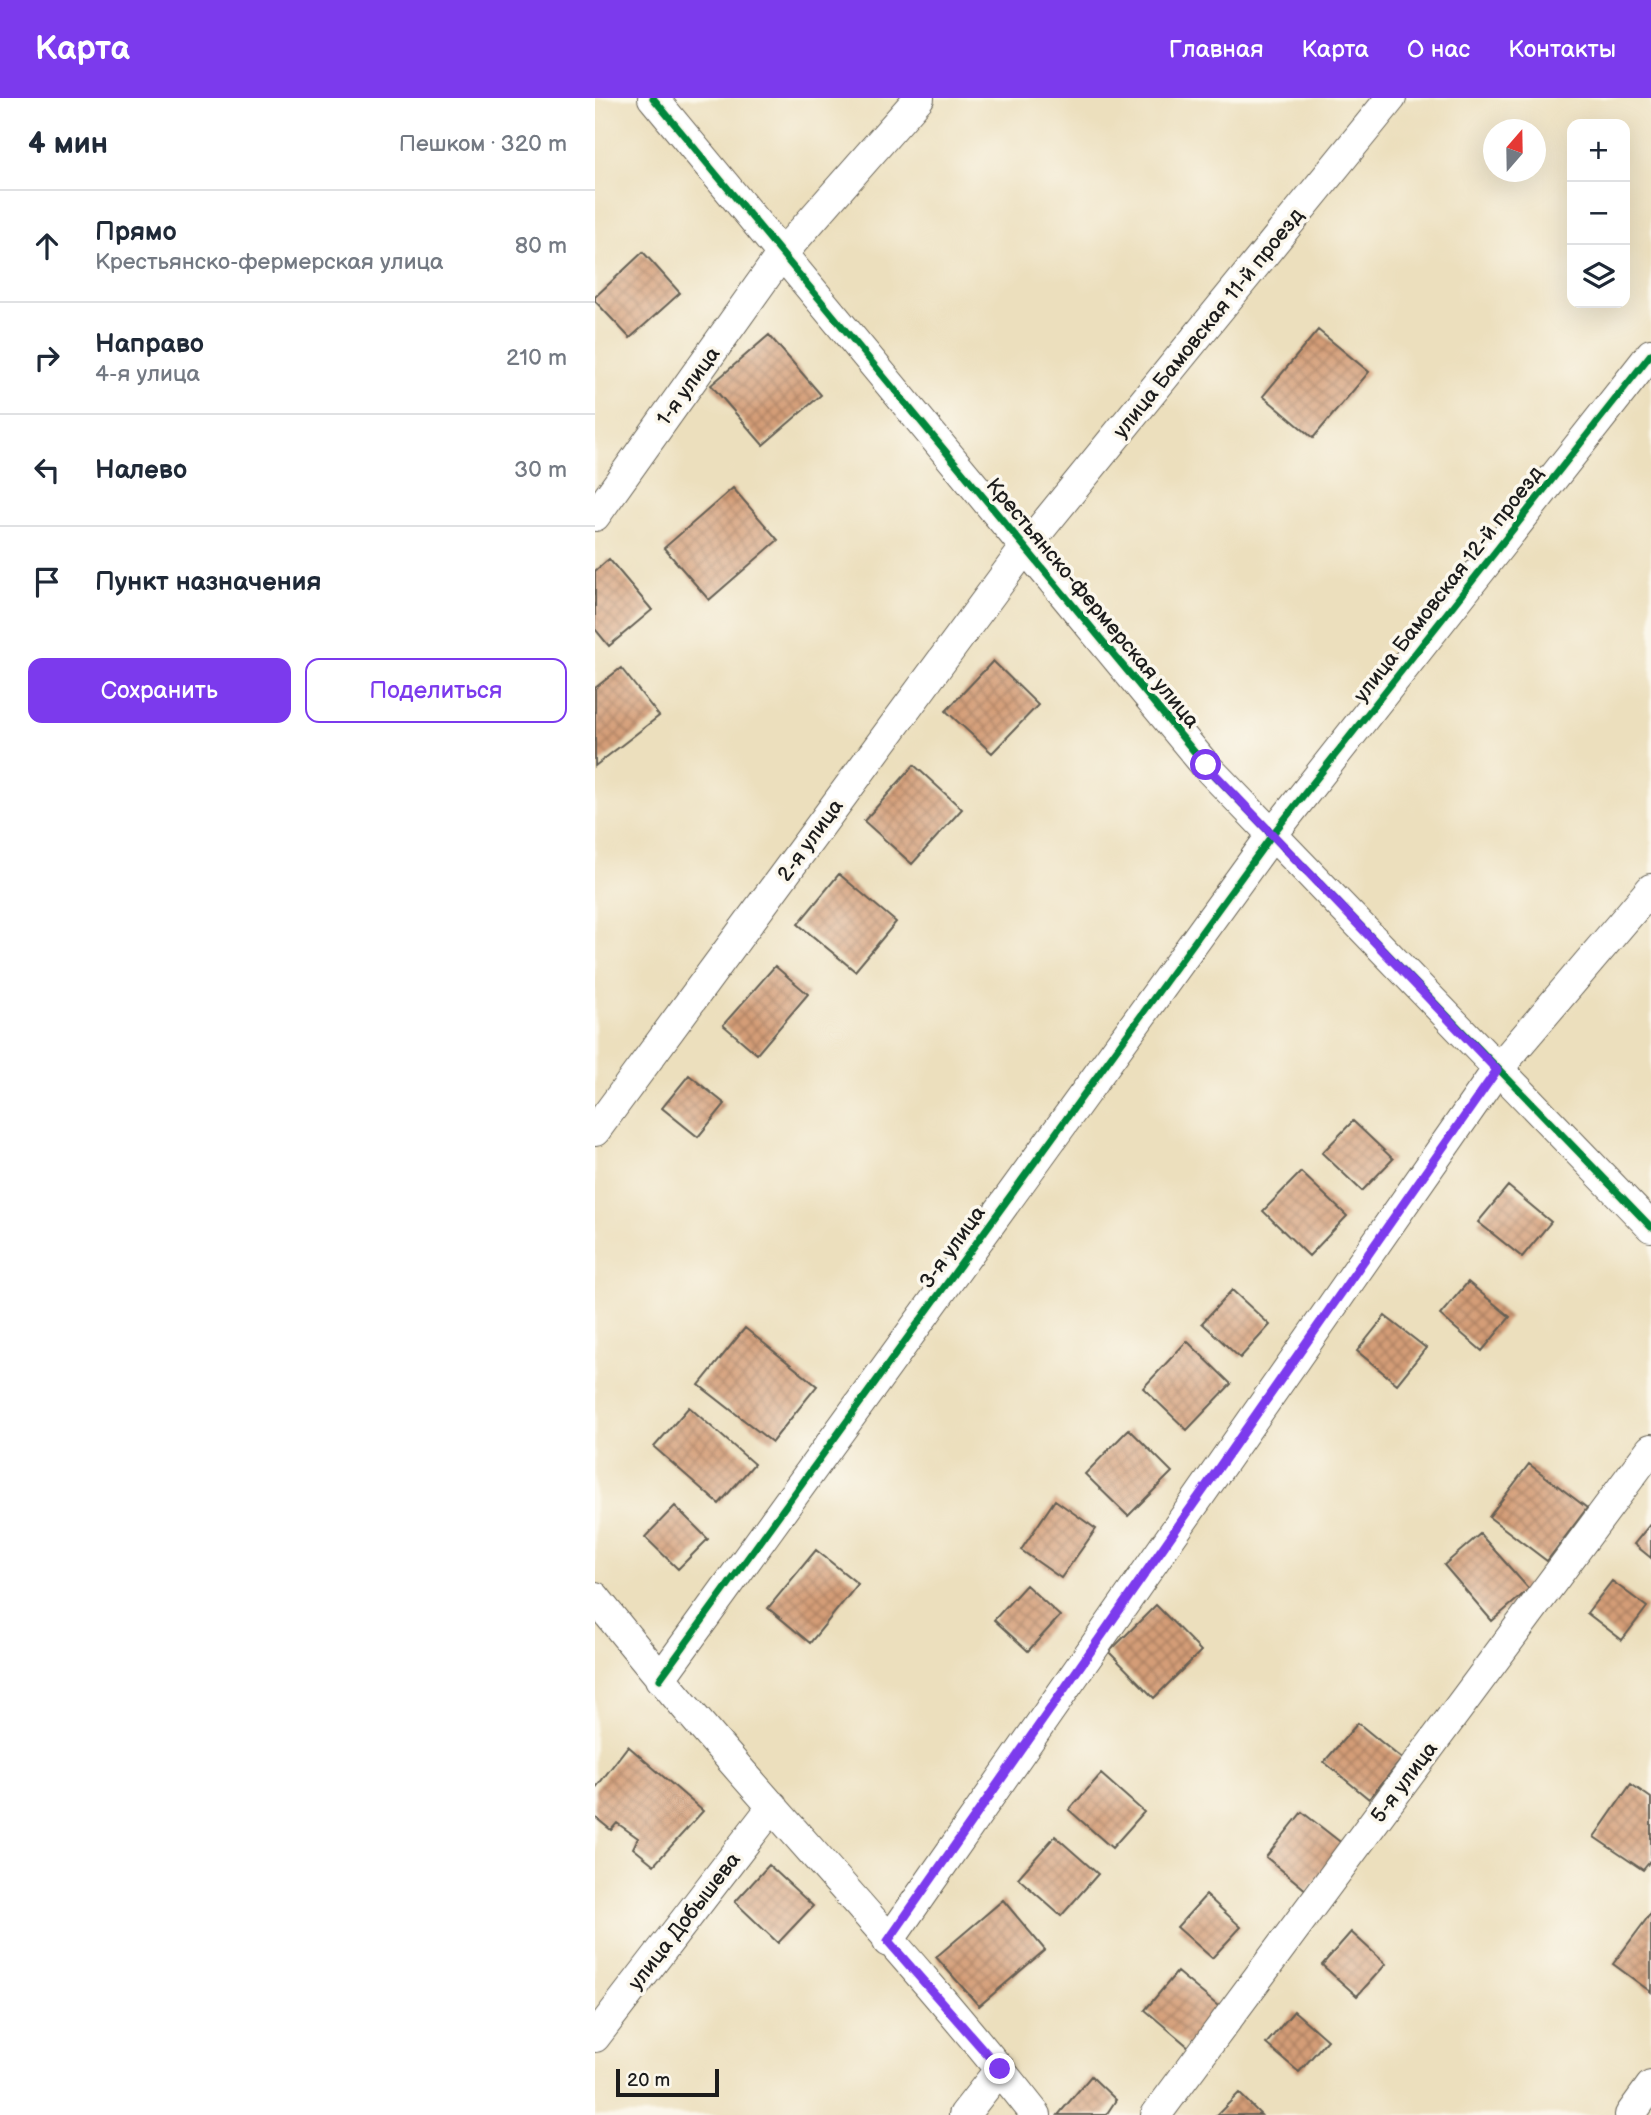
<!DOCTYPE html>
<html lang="ru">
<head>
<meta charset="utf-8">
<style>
	body { margin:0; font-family:"Balsamiq Sans",sans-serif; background:#f6f6f7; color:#1f2937 }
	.controls { position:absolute; right:21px; top:21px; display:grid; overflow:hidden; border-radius:14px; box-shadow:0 7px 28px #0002 }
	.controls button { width:63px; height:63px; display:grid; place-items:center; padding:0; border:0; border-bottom:2px solid #e0e1e3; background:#fff; color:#1f2937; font:35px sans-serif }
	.compass { position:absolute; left:888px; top:21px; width:63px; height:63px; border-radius:50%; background:#fff; box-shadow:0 7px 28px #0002; rotate:20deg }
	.scale { position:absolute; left:21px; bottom:18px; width:103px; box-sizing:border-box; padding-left:7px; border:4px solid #1c1c1c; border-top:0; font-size:19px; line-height:24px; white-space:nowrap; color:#1c1c1c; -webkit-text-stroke:5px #fbf7ec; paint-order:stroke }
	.stop { position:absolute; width:21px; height:21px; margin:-16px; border:5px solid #7c3aed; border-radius:50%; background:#fff }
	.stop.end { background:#7c3aed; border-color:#fff; box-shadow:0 2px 7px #0008 }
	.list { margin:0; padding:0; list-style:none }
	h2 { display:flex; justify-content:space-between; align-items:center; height:91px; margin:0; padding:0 28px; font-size:30px }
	h2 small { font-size:23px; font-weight:400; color:#747a83 }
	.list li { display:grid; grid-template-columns:46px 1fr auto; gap:21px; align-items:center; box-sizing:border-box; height:112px; padding:0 28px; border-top:2px solid #e0e1e3 }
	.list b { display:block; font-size:26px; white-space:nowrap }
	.list p { margin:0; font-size:23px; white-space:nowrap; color:#747a83 }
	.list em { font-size:23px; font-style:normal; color:#747a83 }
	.actions { display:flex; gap:14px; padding:21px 28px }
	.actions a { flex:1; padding:16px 0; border:2px solid #7c3aed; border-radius:14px; text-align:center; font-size:24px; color:#7c3aed }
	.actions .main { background:#7c3aed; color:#fff }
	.icon { flex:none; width:38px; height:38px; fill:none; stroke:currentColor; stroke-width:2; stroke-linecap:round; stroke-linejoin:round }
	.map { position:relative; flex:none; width:1056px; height:2017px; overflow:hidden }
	header { display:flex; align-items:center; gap:42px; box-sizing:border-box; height:98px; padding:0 35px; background:#7c3aed; color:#fff }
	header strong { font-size:33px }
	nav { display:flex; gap:38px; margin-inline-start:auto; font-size:24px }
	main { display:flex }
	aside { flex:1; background:#fff }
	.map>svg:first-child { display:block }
</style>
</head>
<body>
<header>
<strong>Карта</strong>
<nav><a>Главная</a><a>Карта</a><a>О нас</a><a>Контакты</a></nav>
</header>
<main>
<aside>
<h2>4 мин<small>Пешком · 320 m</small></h2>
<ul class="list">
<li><svg class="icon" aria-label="ahead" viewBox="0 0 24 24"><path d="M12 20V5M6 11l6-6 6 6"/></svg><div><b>Прямо</b><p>Крестьянско-фермерская улица</p></div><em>80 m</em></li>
<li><svg class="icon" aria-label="right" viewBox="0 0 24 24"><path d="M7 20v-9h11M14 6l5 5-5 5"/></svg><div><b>Направо</b><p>4-я улица</p></div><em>210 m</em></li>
<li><svg class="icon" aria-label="left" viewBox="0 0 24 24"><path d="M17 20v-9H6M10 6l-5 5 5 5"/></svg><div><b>Налево</b></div><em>30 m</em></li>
<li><svg class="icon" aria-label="arrive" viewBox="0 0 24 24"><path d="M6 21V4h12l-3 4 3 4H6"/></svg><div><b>Пункт назначения</b></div></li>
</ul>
<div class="actions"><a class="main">Сохранить</a><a>Поделиться</a></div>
</aside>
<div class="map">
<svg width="1056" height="2017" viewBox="0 0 1056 2017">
	<defs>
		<pattern id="building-cross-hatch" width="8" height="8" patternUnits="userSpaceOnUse" patternTransform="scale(1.75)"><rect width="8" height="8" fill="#d49d77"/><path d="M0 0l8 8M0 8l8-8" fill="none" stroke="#ab7f61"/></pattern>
	</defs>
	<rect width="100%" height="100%" fill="#fbf7ec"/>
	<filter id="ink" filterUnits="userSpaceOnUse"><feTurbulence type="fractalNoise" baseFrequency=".0143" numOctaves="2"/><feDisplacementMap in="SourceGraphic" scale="14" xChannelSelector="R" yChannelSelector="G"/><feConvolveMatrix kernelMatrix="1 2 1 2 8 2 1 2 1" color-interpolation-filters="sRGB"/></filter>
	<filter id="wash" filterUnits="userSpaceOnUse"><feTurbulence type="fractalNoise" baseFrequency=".00686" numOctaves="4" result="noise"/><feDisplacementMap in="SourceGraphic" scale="28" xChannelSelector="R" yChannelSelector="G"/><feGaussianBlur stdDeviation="1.57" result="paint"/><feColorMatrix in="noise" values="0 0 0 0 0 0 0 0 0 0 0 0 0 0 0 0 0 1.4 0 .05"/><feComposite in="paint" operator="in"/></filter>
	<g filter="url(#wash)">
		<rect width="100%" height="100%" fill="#ecdfbd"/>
		<g id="blocks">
			<path fill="url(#building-cross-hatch)" d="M48 154 85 195 35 240 0 203V199Z
				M723 232 774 274 718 340 668 298Z
				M174 237 226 297 168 347 116 287Z
				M138 390 183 442 114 502 69 450Z
				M14 461 57 512 14 548 0 531V473Z
				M398 563 443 607 397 655 351 613Z
				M26 570 64 618 0 668V590Z
				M319 667 367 711 317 766 269 723Z
				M244 776 301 824 260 873 203 826Z
				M180 868 213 896 162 956 128 927Z
				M94 977 130 1006 103 1039 67 1010Z
				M758 1023 798 1061 767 1093 727 1055Z
				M706 1074 752 1118 714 1158 668 1113Z
				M913 1088 956 1124 927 1159 883 1124Z
				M873 1184 915 1219 887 1253 845 1217Z
				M637 1192 675 1227 645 1260 607 1225Z
				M790 1218 831 1250 802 1286 762 1253Z
				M150 1230 222 1288 177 1344 104 1287Z
				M592 1243 636 1286 592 1332 548 1290Z
				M94 1309 159 1366 124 1406 59 1349Z
				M534 1331 577 1374 533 1418 490 1376Z
				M934 1366 992 1410 952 1463 894 1419Z
				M460 1402 501 1431 466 1480 426 1452Z
				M80 1408 113 1441 83 1471 50 1439Z
				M1056 1425V1460L1039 1446Z
				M885 1436 934 1491 897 1523 849 1467Z
				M221 1452 263 1486 215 1545 173 1510Z
				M1017 1483 1052 1509 1027 1542 992 1515Z
				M431 1487 465 1518 433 1553 399 1522Z
				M561 1507 606 1553 559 1600 514 1554Z
				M763 1625 807 1661 774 1701 729 1664Z
				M33 1648 108 1713 59 1767 38 1750 43 1740 22 1725 16 1732 0 1719V1691Z
				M506 1676 549 1714 517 1750 474 1712Z
				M1036 1686 1056 1700V1762L1048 1772 999 1739Z
				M707 1714 749 1747 712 1793 671 1759Z
				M460 1738 503 1776 466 1818 423 1780Z
				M174 1767 218 1808 183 1845 140 1804Z
				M611 1797 646 1829 617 1860 582 1829Z
				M408 1802 450 1852 384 1908 341 1859Z
				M1056 1815V1894L1018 1866Z
				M756 1834 791 1866 762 1898 727 1867Z
				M582 1874 628 1912 595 1950 550 1912Z
				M699 1913 732 1942 704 1974 671 1946Z
				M496 1978 521 2002 511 2017H463Z
				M644 1995 666 2017H622Z"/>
		</g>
	</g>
	<g filter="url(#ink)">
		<use href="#blocks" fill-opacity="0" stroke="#656054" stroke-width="2"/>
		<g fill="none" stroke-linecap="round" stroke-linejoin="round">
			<defs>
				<path id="street" d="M58 0 611 668 1056 1129
					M0 418 186 157 324 0
					M0 1033 430 450 796 0
					M0 1499C140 1677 301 1838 441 2017
					M65 1581 677 737 1056 256
					M293 1844 902 972 1056 791
					M0 1939 178 1708
					M369 2017 405 1971
					M561 2017 1056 1351
					M1035 2017 1056 1988"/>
			</defs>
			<use href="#street" stroke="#656054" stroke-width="32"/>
			<use href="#street" stroke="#fff" stroke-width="30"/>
			<defs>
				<path id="cycleway" d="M58 0 611 668 1056 1129
					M65 1581 677 737 1056 256"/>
			</defs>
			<use href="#cycleway" stroke="#fbf7ec" stroke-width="11"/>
			<use href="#cycleway" stroke="#00873e" stroke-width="7"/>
		</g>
	</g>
	<g fill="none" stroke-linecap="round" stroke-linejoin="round" filter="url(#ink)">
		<path stroke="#7c3aed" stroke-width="9" d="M405 1971 293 1843 902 972 611 667"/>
	</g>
	<g text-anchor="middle" stroke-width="7" stroke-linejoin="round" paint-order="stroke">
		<g font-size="21" fill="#1c1c1c" stroke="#fbf7ec">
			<text transform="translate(613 225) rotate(-51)" y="7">улица Бамовская 11-й проезд</text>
			<text transform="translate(93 288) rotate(-54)" y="7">1-я улица</text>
			<text transform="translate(853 486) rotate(-52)" y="7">улица Бамовская 12-й проезд</text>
			<text transform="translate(498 505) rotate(50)" y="7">Крестьянско-фермерская улица</text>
			<text transform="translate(215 742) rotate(-54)" y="7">2-я улица</text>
			<text transform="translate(357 1149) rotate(-54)" y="7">3-я улица</text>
			<text transform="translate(809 1684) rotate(-53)" y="7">5-я улица</text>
			<text transform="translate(89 1823) rotate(-52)" y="7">улица Добышева</text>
		</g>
	</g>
</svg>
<div class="controls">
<button>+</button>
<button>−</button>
<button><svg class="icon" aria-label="layers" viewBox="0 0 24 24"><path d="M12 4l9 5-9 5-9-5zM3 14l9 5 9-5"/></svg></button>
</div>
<svg class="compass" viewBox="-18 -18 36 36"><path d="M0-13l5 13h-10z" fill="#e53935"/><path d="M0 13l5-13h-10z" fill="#747a83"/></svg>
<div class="scale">20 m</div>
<div class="stop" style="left:611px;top:667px"></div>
<div class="stop end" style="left:405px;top:1971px"></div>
</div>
</main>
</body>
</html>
